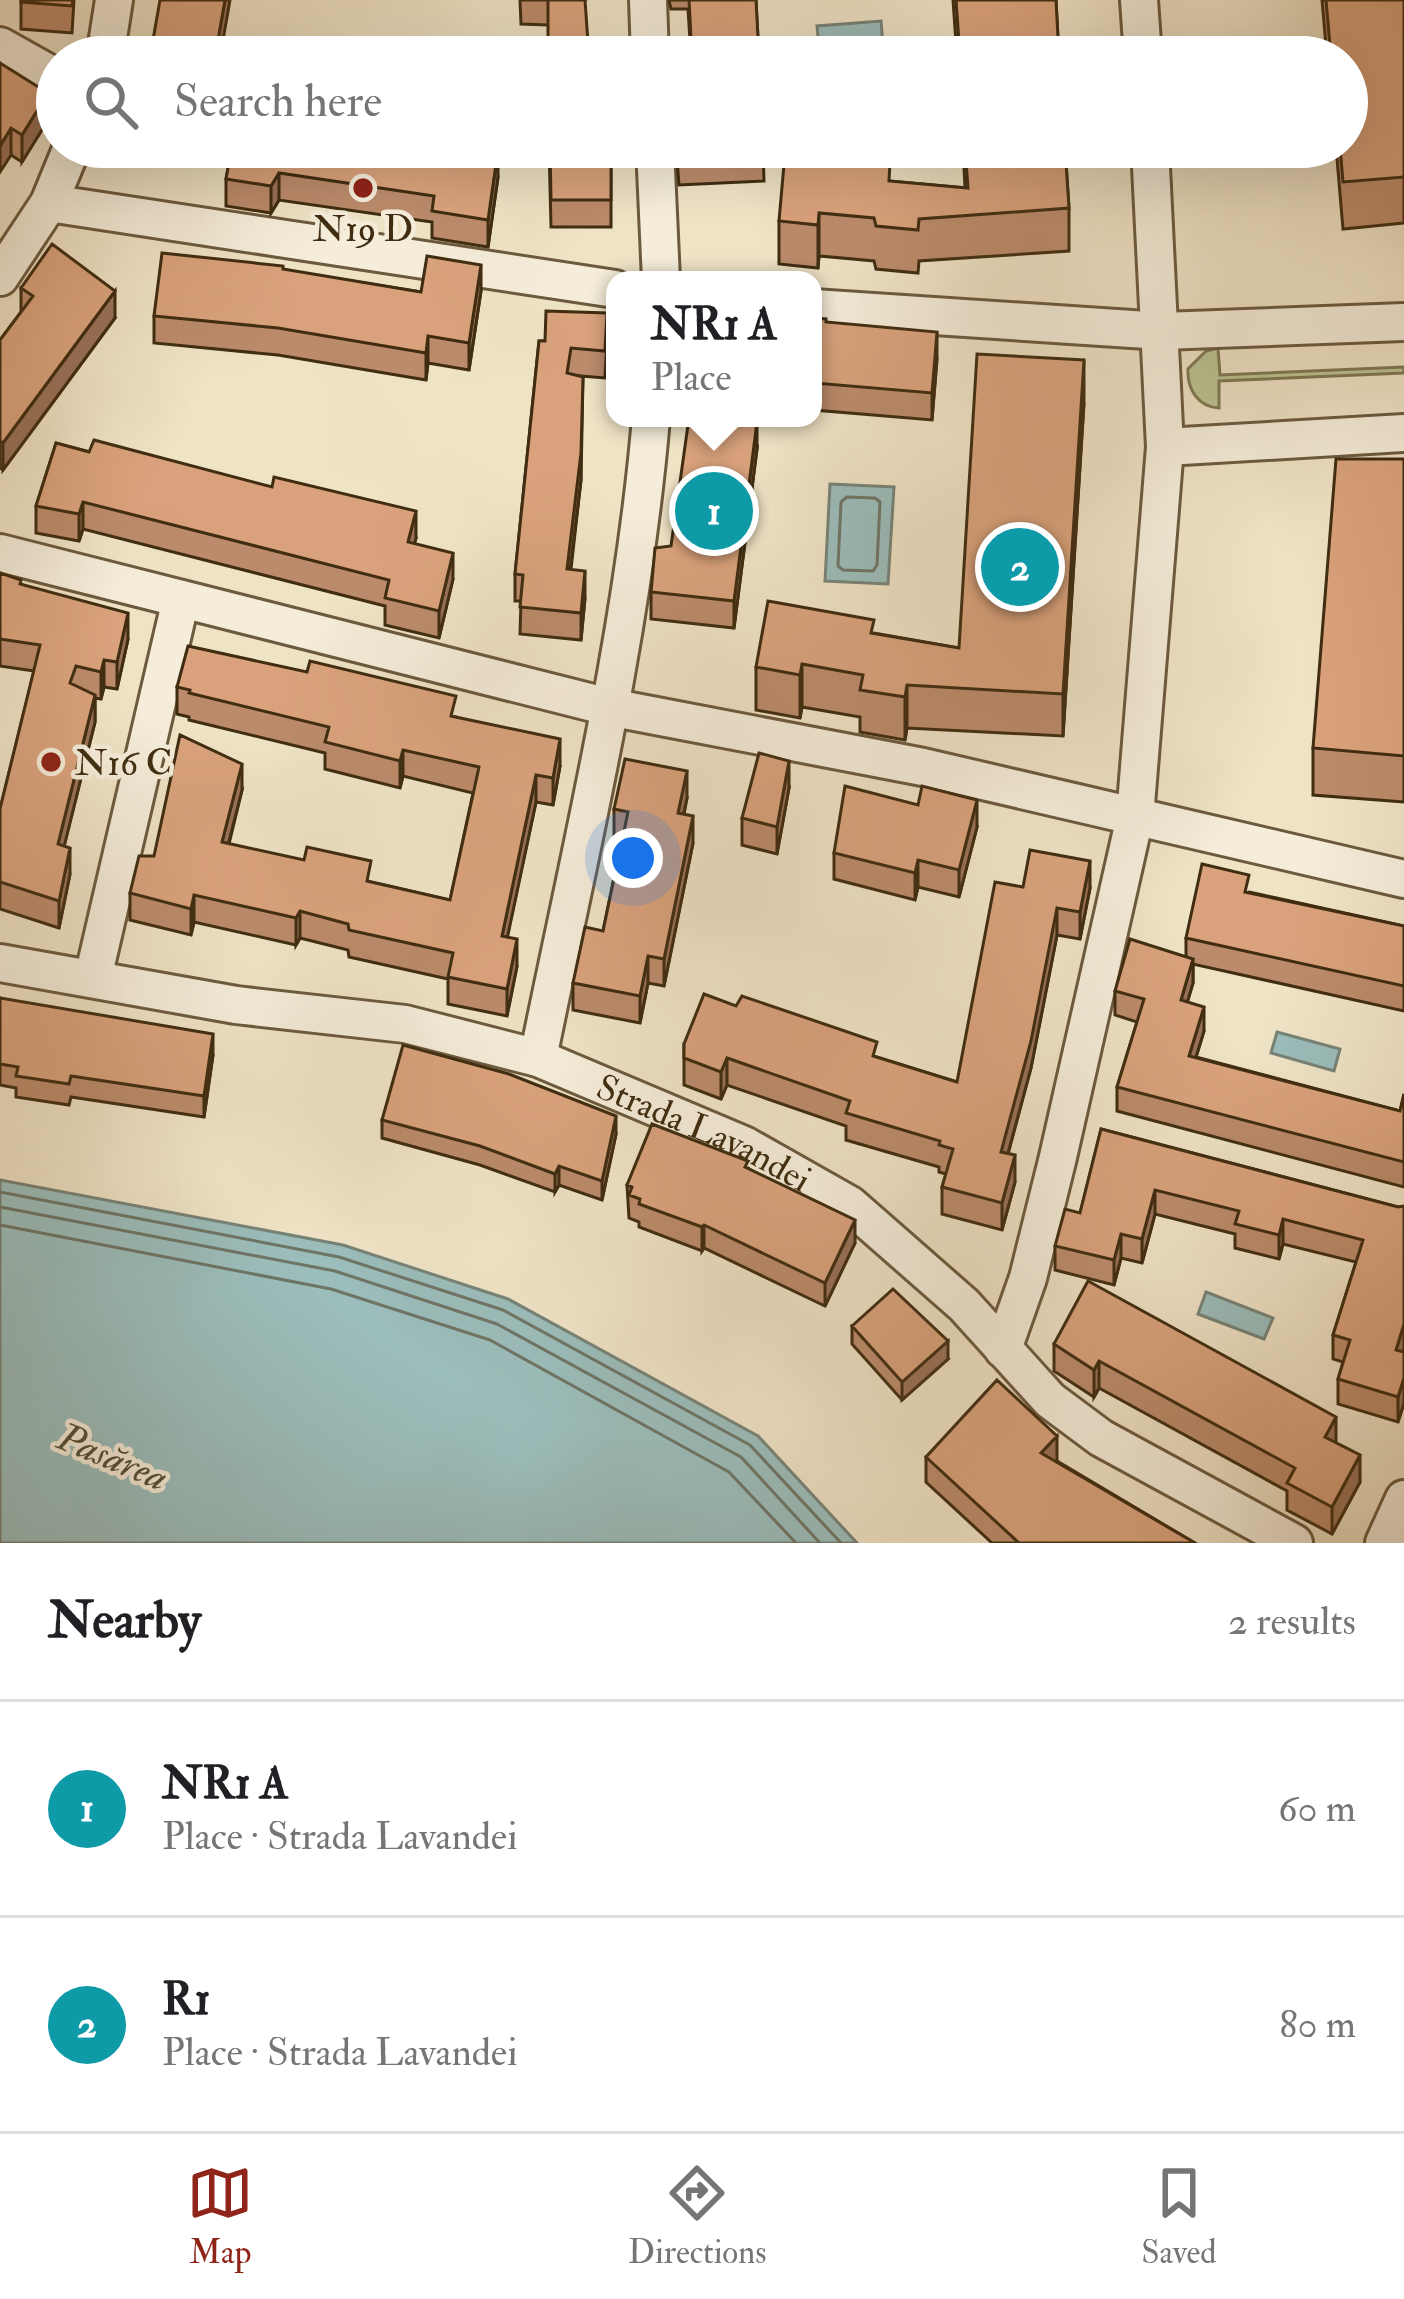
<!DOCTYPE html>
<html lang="en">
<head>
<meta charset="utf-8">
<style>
	body { margin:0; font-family:"IM FELL Double Pica",serif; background:#f6f6f6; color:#202124 }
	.you { position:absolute; left:633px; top:858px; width:42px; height:42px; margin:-30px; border:9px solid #fff; border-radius:50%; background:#1a73e8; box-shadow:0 0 0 18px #1a73e833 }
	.badge { display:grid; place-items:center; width:78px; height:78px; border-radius:50%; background:#8f2418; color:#fff; font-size:39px; font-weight:700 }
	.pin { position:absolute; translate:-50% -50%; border:6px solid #fff; box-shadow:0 3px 12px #0006 }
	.popup { position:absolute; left:606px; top:271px; width:216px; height:156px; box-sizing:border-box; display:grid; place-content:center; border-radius:24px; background:#fff; filter:drop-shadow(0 3px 9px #0005); font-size:39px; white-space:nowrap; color:#757577 }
	.popup b { font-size:45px; color:#202124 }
	.popup::after { content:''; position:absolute; left:50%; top:100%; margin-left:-24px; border:24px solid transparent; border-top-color:#fff }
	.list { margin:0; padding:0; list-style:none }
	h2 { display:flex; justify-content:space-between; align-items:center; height:156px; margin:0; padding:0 48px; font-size:51px }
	h2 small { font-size:39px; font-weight:400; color:#757577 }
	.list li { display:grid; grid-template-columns:78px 1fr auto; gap:36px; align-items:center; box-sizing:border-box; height:216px; padding:0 48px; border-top:3px solid #e0e0e0 }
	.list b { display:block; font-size:45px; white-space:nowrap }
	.list p { margin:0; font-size:39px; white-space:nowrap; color:#757577 }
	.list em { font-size:39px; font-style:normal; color:#757577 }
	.icon { flex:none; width:66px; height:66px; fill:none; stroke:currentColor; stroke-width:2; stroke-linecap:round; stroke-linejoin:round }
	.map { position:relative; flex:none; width:1404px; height:1543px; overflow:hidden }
	.search { position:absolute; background:#fff; box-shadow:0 12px 48px #0002; left:36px; right:36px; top:36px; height:132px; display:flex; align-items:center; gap:30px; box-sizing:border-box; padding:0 42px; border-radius:66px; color:#757577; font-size:45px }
	.sheet { height:588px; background:#fff }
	nav { display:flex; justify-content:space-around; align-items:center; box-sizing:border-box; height:168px; border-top:3px solid #e0e0e0; background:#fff; font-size:33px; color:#757577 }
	nav a { display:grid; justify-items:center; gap:6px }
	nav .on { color:#8f2418 }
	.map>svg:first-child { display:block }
</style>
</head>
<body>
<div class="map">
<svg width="1404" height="1543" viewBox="0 0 1404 1543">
	<rect width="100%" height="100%" fill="#efe3c6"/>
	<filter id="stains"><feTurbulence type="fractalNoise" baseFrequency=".00167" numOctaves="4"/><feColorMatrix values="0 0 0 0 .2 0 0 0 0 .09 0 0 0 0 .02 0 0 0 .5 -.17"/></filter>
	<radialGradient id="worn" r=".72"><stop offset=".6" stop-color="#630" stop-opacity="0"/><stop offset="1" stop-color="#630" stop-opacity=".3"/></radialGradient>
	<path fill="#bbc393" stroke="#7e7852" stroke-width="3" d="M1218 348 1220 375 1404 367V373L1219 381V408C1198 407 1187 389 1188 369L1206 351Z"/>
	<path fill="#9bbdbb" stroke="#778377" stroke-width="3" d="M881 21 884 57H820L817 26Z
		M830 484 894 487 888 584 825 581Z
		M1277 1032 1340 1049 1334 1071 1271 1053Z
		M0 1180 343 1245 508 1299 758 1436 857 1543H0Z
		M1206 1292 1273 1318 1264 1339 1198 1314Z"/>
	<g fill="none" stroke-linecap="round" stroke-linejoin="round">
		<path stroke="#6e7566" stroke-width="3" d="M847 497 875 498 880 502 877 565 873 571 843 570 838 566 841 502Z
			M0 1192 339 1257 503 1310 750 1445 841 1543
			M0 1207 335 1271 497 1324 741 1457 820 1543
			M0 1225 331 1289 490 1340 729 1472 796 1543"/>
		<defs>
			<g id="street">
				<path d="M648 0 650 57"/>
				<path d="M1139 0 1143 57"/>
				<path d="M0 46 57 78"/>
				<path d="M105 57 114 0"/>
				<path d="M655 147 661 280"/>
				<path d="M49 203 615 289"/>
				<path d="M0 277 49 203 72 147"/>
				<path d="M813 308 1162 331 1404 322"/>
				<path d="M1165 447 1404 433"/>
				<path d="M0 553 609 707 923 767 1404 879"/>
				<path id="s1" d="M0 963 236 1005 405 1024 538 1058 744 1145 850 1205 964 1305 1050 1400 1101 1438 1294 1543"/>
				<path d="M93 978 181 599"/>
				<path d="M538 1058C581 846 633 633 651 418"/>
				<path d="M1003 1349 1028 1278 1058 1157 1135 817 1165 447 1150 147"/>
				<path d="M1384 1543 1404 1499"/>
			</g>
		</defs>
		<use href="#street" stroke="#6c5a3e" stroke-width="42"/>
		<use href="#street" stroke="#f5edda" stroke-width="36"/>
	</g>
	<path fill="#bb8b6b" stroke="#402d11" stroke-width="3" d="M21 0H74L72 33 21 29Z
		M520 0H585L548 25 521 24Z
		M669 0H756L759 57H691L688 9H671Z
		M953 0H1056L1059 57H957Z
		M1322 0H1404V223L1343 229 1336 147H1347V57H1327Z
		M0 63 48 120 22 162 11 155Z
		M117 147H203L200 162Z
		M232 147 498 177 488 247 432 238V222L279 200 271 213 226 206V179Z
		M549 147 611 151V227H551Z
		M676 147H763L764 181 679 185Z
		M963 147H1065L1069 208V251L919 261 918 273 876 269 874 261 819 256 818 268 779 264V221L890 181 965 188Z
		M283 270 421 292 481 291 469 370 428 363 426 380 278 355 154 343V316Z
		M21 288 115 318 3 470 0 468V340L21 312Z
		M813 318 937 359 932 420 814 410Z
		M607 340 605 378 580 376 581 480 571 569 585 598 581 640 520 634 521 601H515V574L539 341Z
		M1084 403 1063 736 907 728 905 740 860 732V717L802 707 800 718 756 710V667L874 633 959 648Z
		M56 443 416 538 414 543 453 579 439 638 385 625V606L83 529 79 541 36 533V506Z
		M757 449 734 628 651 619V592L671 546Z
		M1404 459V802L1313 795V748Z
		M0 573 128 639 117 689 104 687 101 699 95 698V722L64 846 70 874 59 928 0 909V809L34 671 0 666Z
		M177 687 456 717 560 766 553 805 536 802 507 937 517 966 507 1016 448 1004V979L349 957 348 950 300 938 296 945 194 922 191 935 130 920V893L154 856 242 790 229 844 371 882 450 900 473 793 403 776 400 788 325 769V753L189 720V717L177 714Z
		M789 788 777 854 742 845V818Z
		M687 798 684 814 693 843 664 986 648 983 640 1023 573 1010V983L603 931 622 838 614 836V809Z
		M977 827 959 897 918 887 915 900 834 879V853Z
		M1023 887 1090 888 1080 939 1057 935 1031 1068 1008 1154 1015 1182 1002 1230 942 1214V1187L946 1174 939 1172V1167L846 1140V1126L727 1085 721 1099 684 1085V1044L877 1057 957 1082Z
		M1249 892 1404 926V1011L1193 964V983L1187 1002 1204 1031 1196 1057 1400 1111 1404 1094V1187L1117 1111V1087L1137 1022 1115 1015V991L1186 956V938Z
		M0 998 213 1055 204 1117 71 1097 69 1105 16 1097V1088L0 1085Z
		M382 1120 616 1134 602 1200 559 1185 555 1192 480 1165 382 1138Z
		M1101 1129 1398 1207 1404 1403 1398 1422 1338 1404V1379L1343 1362 1333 1359V1335L1356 1262 1283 1244 1279 1259 1235 1248V1234L1155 1214 1142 1263 1121 1258 1114 1285 1055 1270V1246L1080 1213Z
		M748 1168 855 1243 825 1306 704 1248 702 1251 639 1227V1222L629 1218 627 1185Z
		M852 1326 948 1359 902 1400 852 1344Z
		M1054 1344 1336 1443 1360 1482 1332 1534 1287 1510V1491L1099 1388 1094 1397 1054 1371Z
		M926 1457 1057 1461 1195 1543H992L926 1482Z"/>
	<path fill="#987157" stroke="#402d11" stroke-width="3" d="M225 0H230L220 57H215Z
		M48 93V120L22 162V135Z
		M11 128V155L0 172V146Z
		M498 150V177L488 247V220Z
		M279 173V200L271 213V186Z
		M819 213V256L818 268V225Z
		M481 265V291L469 370V343Z
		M115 291V318L3 470V443Z
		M937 332V359L932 420V393Z
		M428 336V363L426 380V353Z
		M1084 360V403L1063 736V694Z
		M583 377 581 480 567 596V569Z
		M757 422V449L734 628V601Z
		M83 502V529L79 541V514Z
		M416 511V538L408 569V542Z
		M453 553V579L439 638V611Z
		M585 571V598L581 640V613Z
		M128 613V639L117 689V662Z
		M104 660V687L101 699V672Z
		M802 664V707L800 718V675Z
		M907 685V728L905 740V697Z
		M95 695V722L58 871V844Z
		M560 739V766L553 805V778Z
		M403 750V776L400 788V761Z
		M789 761V788L777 854V827Z
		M242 764V790L222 869V842Z
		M687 771V798L678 840V813Z
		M536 775V802L502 963V936Z
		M977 800V827L959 897V870Z
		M693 816V843L664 986V959Z
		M70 848V874L59 928V901Z
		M918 860V887L915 900V873Z
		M1090 861V888L1080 939V912Z
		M194 895V922L191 935V909Z
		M1057 908V935L1031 1068 1001 1179V1152Z
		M300 911V938L296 945V918Z
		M517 939V966L507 1016V989Z
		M648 956V983L640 1023V996Z
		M1193 959V983L1181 1024V1000Z
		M1204 1007V1031L1189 1080V1056Z
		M213 1034V1055L204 1117V1096Z
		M727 1058V1085L721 1099V1072Z
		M616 1116V1134L602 1200V1181Z
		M1015 1155V1182L1002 1230V1203Z
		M559 1166V1185L555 1192V1174Z
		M1155 1190V1214L1142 1263V1239Z
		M1283 1219V1244L1279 1259V1235Z
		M855 1220V1243L825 1306V1283Z
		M704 1225V1248L702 1251V1227Z
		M1121 1234V1258L1114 1285V1260Z
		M1404 1324V1348L1396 1375V1350Z
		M948 1341V1359L902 1400V1382Z
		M1099 1361V1388L1094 1397V1370Z
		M1404 1378V1403L1398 1422V1397Z
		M1336 1417V1444L1325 1437Z
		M1057 1436V1461L1041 1478V1453Z
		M1360 1455V1482L1332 1534V1507Z"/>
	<path fill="#d9a27c" stroke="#402d11" stroke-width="3" d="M21 0H73L72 6 21 2Z
		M160 0H225L215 57H150Z
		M548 0H585L589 57H548Z
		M689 0H756L759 57H692Z
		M956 0H1056L1059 57H960Z
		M1326 0H1404V177L1343 182 1340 147H1347V57H1331Z
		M0 63 48 93 22 135 11 128 0 146Z
		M232 147H481L498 150 488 220 432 211 434 196 279 173 271 186 226 179Z
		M550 147H589V151H611V200H551Z
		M678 147H763L764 154 679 159Z
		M965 147H1065L1069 208 919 219 918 230 876 226 874 218 819 213 818 225 779 221 785 153 890 162 889 181 968 188Z
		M52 244 115 291 3 443 0 441V340L33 296 21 288Z
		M162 253 283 266V269L421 292 427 256 481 265 469 343 428 336 426 353 278 328 154 316Z
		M546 311 607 313 605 351 571 348 567 373 583 377 581 453 567 569 585 571 581 613 520 607 523 575 515 574 539 341H545Z
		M813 318 826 319V322L937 332 932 393 814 383 815 369H813Z
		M977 354 1084 360 1063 694 907 685 905 697 860 690 863 675 802 664 800 675 756 667 768 601 874 620 871 633 959 648Z
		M689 418H741L757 422 734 601 651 592 655 548 671 546Z
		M94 440 272 487 274 477 416 511 408 542 453 553 439 611 385 598 389 580 83 502 79 514 36 506 56 443 89 452Z
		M1336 459H1404V756L1313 748Z
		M0 573 21 580 20 584 128 613 117 662 104 660 101 672 76 666 70 683 95 695 58 844 70 848 59 901 0 882V809L40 645 0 639Z
		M188 646 307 672 310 661 456 696 451 716 560 739 553 778 536 775 502 936 517 939 507 989 448 977 453 953 349 930 348 924 300 911 296 918 194 895 191 909 130 893 139 856H154L180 735 242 764 222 842 304 860 307 847 371 861 367 881 450 900 479 767 403 750 400 761 325 742 329 727 189 693 190 690 177 687Z
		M759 753 789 761 777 827 742 818Z
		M625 759 687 771 678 813 693 816 664 959 648 956 640 996 573 983 585 927 603 931 628 812 614 809Z
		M845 786 918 805 922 786 977 800 959 870 918 860 915 873 834 853Z
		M1030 850 1090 861 1080 912 1057 908 1031 1041 1001 1152 1015 1155 1002 1203 942 1187 953 1149 939 1145 940 1141 846 1113 850 1101 727 1058 721 1072 684 1058V1044L704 994 736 1006 742 996 877 1042 873 1056 957 1082 995 882 1023 887Z
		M1202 864 1249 875 1245 892 1404 926V986L1186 938Z
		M1130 939 1193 959 1181 1000 1204 1007 1189 1056 1400 1111 1404 1094V1162L1117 1087 1144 999 1115 991Z
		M0 998 213 1034 204 1096 71 1076 69 1084 16 1076 18 1067 0 1064Z
		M403 1045 509 1074 616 1116 602 1181 559 1166 555 1174 480 1146 382 1120Z
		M652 1124 748 1161 745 1167 855 1220 825 1283 704 1225 702 1227 639 1204 640 1199 629 1195 632 1187 627 1185Z
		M1101 1129 1398 1207 1404 1206V1324L1396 1350 1404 1352V1378L1398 1397 1338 1379 1350 1340 1333 1335 1363 1240 1283 1219 1279 1235 1235 1224 1239 1211 1155 1190 1142 1239 1121 1234 1114 1260 1055 1246 1065 1209 1080 1213Z
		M1088 1281 1336 1417 1325 1437 1360 1455 1332 1507 1287 1483 1295 1468 1099 1361 1094 1370 1054 1344Z
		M893 1289 948 1341 902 1382 852 1326Z
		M997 1380 1057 1436 1041 1453 1195 1543H1019L926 1457Z"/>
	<g fill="#8f2418" stroke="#f5edda" stroke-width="4.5">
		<circle cx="363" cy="188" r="12"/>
		<circle cx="51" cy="762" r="12"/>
	</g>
	<g text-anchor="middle" stroke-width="9" stroke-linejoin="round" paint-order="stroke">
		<g font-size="36" fill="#402d11" stroke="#f5edda">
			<text x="363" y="241">N19 D</text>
			<text x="75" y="775" text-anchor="start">N16 C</text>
		</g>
		<g font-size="36" fill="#402d11" stroke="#f5edda">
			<text dy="13" stroke="none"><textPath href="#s1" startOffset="729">Strada Lavandei</textPath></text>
		</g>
		<g font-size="39" font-style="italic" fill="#57513c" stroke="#f5edda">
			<text transform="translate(113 1456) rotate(23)" y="14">Pasărea</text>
		</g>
	</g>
	<rect width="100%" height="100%" filter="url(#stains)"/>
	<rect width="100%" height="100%" fill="url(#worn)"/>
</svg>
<div class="you"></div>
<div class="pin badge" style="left:714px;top:511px;background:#0f9aa8">1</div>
<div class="popup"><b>NR1 A</b>Place</div>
<div class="pin badge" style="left:1020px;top:567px;background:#0f9aa8">2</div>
<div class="search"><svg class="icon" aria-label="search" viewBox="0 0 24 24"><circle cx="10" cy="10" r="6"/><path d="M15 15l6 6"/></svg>Search here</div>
</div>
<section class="sheet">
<h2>Nearby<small>2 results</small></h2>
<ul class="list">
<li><span class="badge" style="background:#0f9aa8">1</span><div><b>NR1 A</b><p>Place · Strada Lavandei</p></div><em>60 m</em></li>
<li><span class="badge" style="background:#0f9aa8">2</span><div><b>R1</b><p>Place · Strada Lavandei</p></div><em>80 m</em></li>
</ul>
</section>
<nav>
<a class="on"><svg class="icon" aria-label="map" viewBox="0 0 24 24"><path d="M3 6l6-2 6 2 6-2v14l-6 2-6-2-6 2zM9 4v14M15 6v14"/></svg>Map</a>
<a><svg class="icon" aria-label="directions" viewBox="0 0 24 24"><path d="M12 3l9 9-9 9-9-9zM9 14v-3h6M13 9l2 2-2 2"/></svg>Directions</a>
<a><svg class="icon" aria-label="saved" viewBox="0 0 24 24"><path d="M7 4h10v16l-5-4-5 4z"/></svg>Saved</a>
</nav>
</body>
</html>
